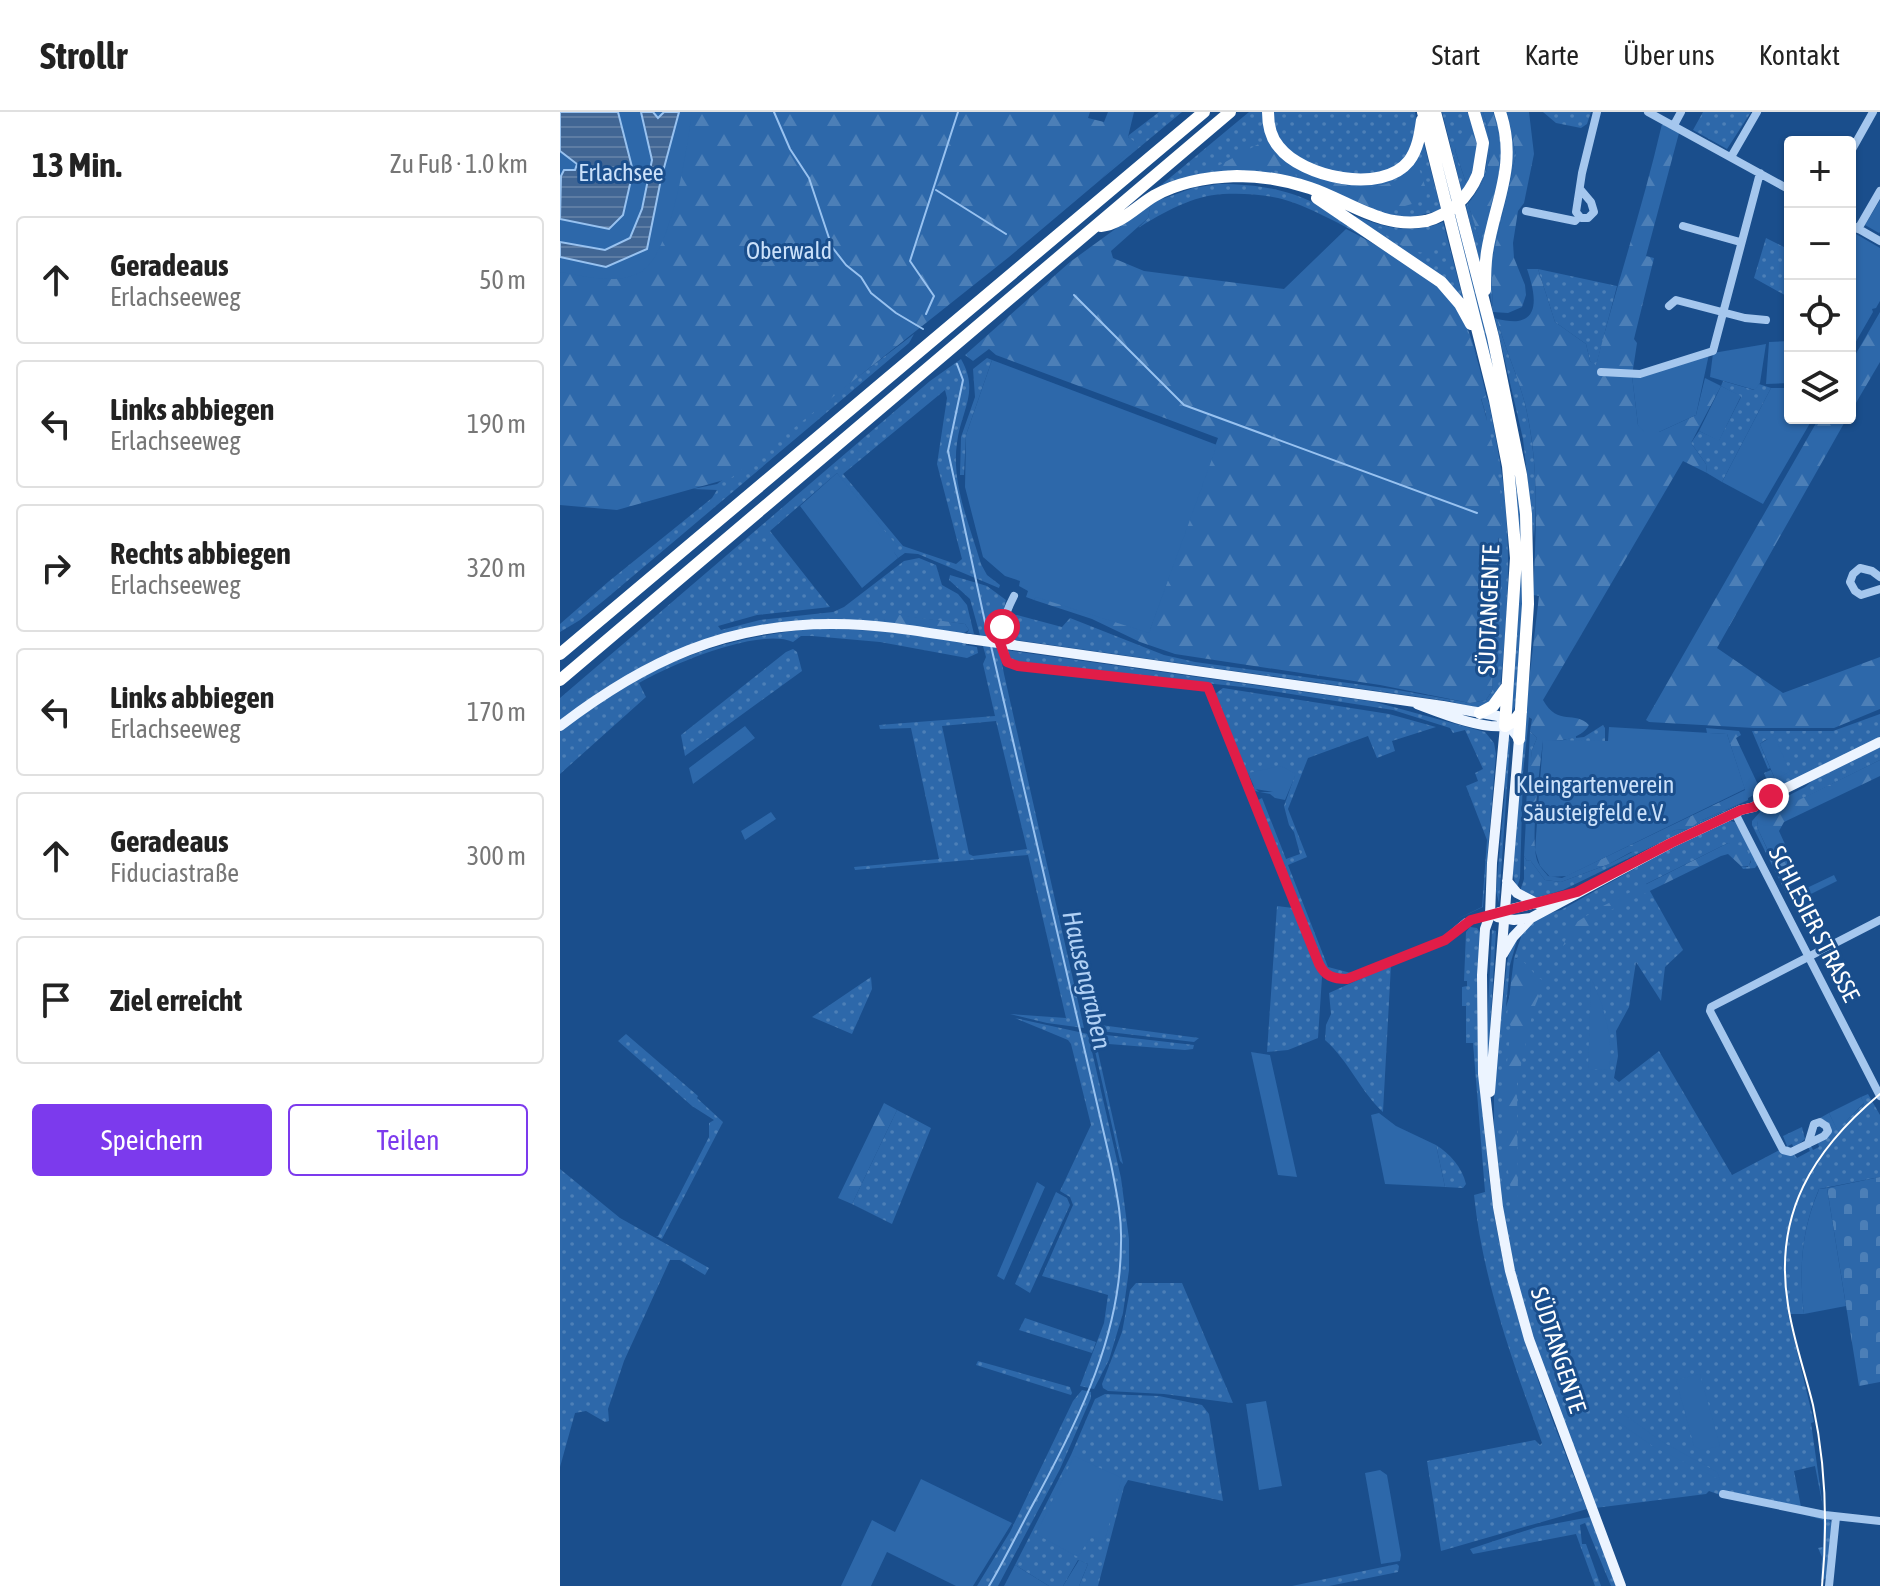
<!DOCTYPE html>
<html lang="de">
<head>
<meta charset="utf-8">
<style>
	body { margin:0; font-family:"Asap Condensed",sans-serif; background:#f6f6f6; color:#222 }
	.controls { position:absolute; right:24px; top:24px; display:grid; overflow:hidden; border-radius:8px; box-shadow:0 2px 6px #0004 }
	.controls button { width:72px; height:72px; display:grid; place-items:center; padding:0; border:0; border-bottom:2px solid #e0e0e0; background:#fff; color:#222; font:40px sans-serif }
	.stop { position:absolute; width:24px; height:24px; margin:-18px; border:6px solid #e11d48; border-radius:50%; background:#fff }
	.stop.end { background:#e11d48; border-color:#fff; box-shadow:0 2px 8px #0008 }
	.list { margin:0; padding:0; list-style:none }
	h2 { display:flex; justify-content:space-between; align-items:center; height:104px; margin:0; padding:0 32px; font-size:34px }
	h2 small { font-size:26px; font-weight:400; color:#767676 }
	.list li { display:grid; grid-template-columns:52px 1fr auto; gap:24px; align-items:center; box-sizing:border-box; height:128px; margin:0 16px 16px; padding:0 16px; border:2px solid #e0e0e0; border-radius:8px }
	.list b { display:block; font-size:30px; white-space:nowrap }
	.list p { margin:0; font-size:26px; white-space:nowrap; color:#767676 }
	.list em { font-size:26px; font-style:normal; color:#767676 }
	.actions { display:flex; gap:16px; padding:24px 32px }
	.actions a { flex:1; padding:18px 0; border:2px solid #7c3aed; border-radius:8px; text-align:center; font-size:28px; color:#7c3aed }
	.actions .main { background:#7c3aed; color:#fff }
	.icon { flex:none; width:44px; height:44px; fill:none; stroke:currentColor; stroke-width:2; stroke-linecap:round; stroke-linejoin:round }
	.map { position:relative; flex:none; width:1320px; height:1474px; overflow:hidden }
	header { display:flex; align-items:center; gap:48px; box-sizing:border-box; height:112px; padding:0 40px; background:#fff; border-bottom:2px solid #e0e0e0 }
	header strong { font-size:38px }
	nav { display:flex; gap:44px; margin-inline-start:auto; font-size:28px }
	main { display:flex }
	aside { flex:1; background:#fff }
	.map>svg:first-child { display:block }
</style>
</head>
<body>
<header>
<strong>Strollr</strong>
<nav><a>Start</a><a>Karte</a><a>Über uns</a><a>Kontakt</a></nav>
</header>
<main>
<aside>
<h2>13 Min.<small>Zu Fuß · 1.0 km</small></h2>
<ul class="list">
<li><svg class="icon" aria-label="ahead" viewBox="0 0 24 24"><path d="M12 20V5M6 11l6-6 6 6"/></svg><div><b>Geradeaus</b><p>Erlachseeweg</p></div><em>50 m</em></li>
<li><svg class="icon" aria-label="left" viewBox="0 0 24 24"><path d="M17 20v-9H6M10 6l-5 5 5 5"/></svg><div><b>Links abbiegen</b><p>Erlachseeweg</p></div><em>190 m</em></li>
<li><svg class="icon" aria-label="right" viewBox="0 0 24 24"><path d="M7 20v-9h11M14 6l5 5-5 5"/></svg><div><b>Rechts abbiegen</b><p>Erlachseeweg</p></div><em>320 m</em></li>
<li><svg class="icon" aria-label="left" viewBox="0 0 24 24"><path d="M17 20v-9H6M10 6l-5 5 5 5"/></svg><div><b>Links abbiegen</b><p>Erlachseeweg</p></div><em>170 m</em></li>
<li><svg class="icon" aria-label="ahead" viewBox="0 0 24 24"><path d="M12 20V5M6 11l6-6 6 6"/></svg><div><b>Geradeaus</b><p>Fiduciastraße</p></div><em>300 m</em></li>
<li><svg class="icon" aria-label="arrive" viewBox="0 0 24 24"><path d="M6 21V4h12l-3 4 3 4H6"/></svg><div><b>Ziel erreicht</b></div></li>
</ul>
<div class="actions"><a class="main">Speichern</a><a>Teilen</a></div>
</aside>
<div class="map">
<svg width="1320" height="1474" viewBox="0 0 1320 1474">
	<defs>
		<pattern id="grass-dots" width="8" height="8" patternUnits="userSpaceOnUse" patternTransform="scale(2)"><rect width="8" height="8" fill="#2d68aa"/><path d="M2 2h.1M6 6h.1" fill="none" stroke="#4c7fb7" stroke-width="1.8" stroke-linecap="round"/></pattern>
		<pattern id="forest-firs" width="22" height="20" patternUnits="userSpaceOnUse" patternTransform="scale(2)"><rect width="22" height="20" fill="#2d68aa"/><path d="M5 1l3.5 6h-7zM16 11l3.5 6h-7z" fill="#4c7fb7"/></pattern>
		<pattern id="cemetery-stones" width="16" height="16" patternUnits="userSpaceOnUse" patternTransform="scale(2)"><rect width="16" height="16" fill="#2d68aa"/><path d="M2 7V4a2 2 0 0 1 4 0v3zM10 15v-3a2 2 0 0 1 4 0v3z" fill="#4c7fb7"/></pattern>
		<pattern id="water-rules" width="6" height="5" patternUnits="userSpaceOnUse" patternTransform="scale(2)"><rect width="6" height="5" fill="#416694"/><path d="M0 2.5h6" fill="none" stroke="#5e7da4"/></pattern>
	</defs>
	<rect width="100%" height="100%" fill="#1a4e8c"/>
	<path fill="url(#grass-dots)" fill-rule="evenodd" d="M599 0H622L539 69 577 32 568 25 569 23Z
		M689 0H704L726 47 825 70 863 28 881 98 845 107 824 103 728 65 600 74Z
		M712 0H855C865 59 814 70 768 57 757 54 743 51 733 44 719 33 715 17 712 0Z
		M867 0H871L935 253 952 332 961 403 963 511 957 590 953 599 951 598 958 425Z
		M882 0H912L915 8 895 38 907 74 902 80Z
		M920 0H923C936 34 931 64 908 92L920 128C933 84 947 45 933 0H938L945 36 921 156 906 94C930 66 933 34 920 0Z
		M944 0H947L956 43 931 152 933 200 929 177V147L944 89Z
		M983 0H1031L1027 12 1021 16 996 11Z
		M1143 0H1191L1167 37 1133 18Z
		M659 72C746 72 773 101 841 148 856 159 879 170 890 184 904 203 911 224 917 245 907 222 899 201 882 181 857 152 756 94 718 86 701 82 680 81 663 82 634 83 602 101 578 116L588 106 591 91 633 76Z
		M793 103C824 116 852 123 883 110L905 194Z
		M1206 126 1230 138V186L1194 166Z
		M978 157 1057 174 1036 254 1030 249 1026 232 995 210Z
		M935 206 937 207C945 237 959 266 966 296 975 337 978 384 974 426L963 327Z
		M354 222 349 231 47 486 20 508 0 520V512L48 470 152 386 157 378 133 377 157 372Z
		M427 246 432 248 406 323 404 363H400L401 325 415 285 413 257Z
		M401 247C420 280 401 298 397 331 391 371 410 414 421 452L427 463 440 473 439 476 358 442 345 441 338 446 277 361 210 419 270 495 197 503 158 514 161 518 200 508 273 500 284 495 344 449 359 446 376 453 382 473 398 482 407 493 414 522 407 521 409 518 405 512 326 502 324 511 247 508 192 515 92 549 39 580 0 610V586L370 269ZM385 278 387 286 377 352 402 447 396 452 343 434 283 362Z
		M1163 269 1194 278 1199 272 1211 276 1162 370 1147 361 1146 352 1131 331 1139 319 1159 328 1181 285 1161 274Z
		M923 283H926L929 291C936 328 944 365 946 403 951 460 946 520 940 578L938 584 921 597 888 589 442 526 449 501 502 515 510 506 604 543 635 550 832 577 910 591 926 588 932 579 939 431 926 303 921 286Z
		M390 463 427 474 446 488 437 525 444 562 524 916 487 911 450 902 506 906 468 743 295 758 294 755 379 747 351 616 320 617 319 613 435 604 423 552 426 545 410 487 389 468ZM436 609 467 737 413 744 409 742 382 614Z
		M261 516 334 520 405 530 406 533 417 535 418 541 407 546 320 530 252 524H241L233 530C199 515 110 553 79 571L86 585 0 662V619C82 554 157 525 261 516Z
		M233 537 237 540 242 559 125 644 121 623 226 540Z
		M446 538 815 590 925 620 934 631 936 642 923 795 897 807 922 795 927 728 906 674 918 669 915 661 923 657 905 618 893 621 890 616 833 598 692 576 457 551 449 545Z
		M663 576 829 602 876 615 832 629 835 639 817 646 808 624 748 646 728 697 747 745 728 753 768 855 791 861C779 867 771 861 763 853L698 688 702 686 726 747 740 742 734 720 729 713 724 694 735 663 688 661 692 673 699 680H714L715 686 710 682 695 679 691 673 655 582Z
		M1320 602V626L1212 681 1204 661 1211 658 1215 667 1211 627 1205 628 1200 632 1210 656 1208 657 1192 619H1273Z
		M965 603 969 605 963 661 960 766 957 776 952 760Z
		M1043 613 1045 616V630L1001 629 1016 624V626L1024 625Z
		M970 619 977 626 972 638 965 716Z
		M949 623 950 632 939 791 936 779 945 680 943 657Z
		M1320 635V648L1198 709 1197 715 1218 761 1226 760 1232 778 1226 781 1192 713V709L1200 700 1198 696 1206 691 1215 694 1216 690 1245 675 1252 669Z
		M1188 688 1003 778 977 786 960 779 964 767V744L967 749 970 748 985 768 1001 770 1049 752 1115 718 1129 717 1140 709Z
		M1168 709 1175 710 1198 752 1195 756 1183 757 1181 754 1188 755 1191 750 1187 739 1168 731 1086 772 1123 838 1105 855 1101 889 1076 850 1069 895 1056 919 1058 944 1054 966 1059 970 1099 939 1172 1063 1227 1034 1223 1024 1242 1015 1245 1027 1234 1036 1232 1032 1228 1034 1237 1046 1250 1039 1248 1035 1251 1034 1253 1038 1259 1035 1258 1031 1265 1027 1267 1010 1260 1006 1269 1001 1277 1017 1304 992 1301 985 1308 982 1320 1003V1065L1259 1077C1241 1119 1239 1158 1244 1202H1228L1254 1310 1251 1311 1263 1395 1255 1354 1234 1359 1241 1395 1163 1384 1149 1379 1146 1382 1035 1396 991 1280 958 1178 945 1118 934 1021V971L947 851 951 833 958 825 950 853 946 895 959 855 957 846H954L961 825 959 820C970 810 986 801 1001 798L1108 738Z
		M717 794 733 796 762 865 758 926 728 938 707 940Z
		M910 815 917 816 921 822C923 917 919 1013 935 1107 952 1208 990 1303 1027 1397L881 1439 867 1349 975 1328 980 1333 982 1331C953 1250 923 1170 914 1083L925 1080 913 931H906V894H902V875L907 874V869H904L906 820Z
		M932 818 936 819 928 952 926 933Z
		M831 853 823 1000C800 979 789 949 765 928L766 913 771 902 769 881Z
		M311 865 312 877 292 922 252 905Z
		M455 906 528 922 561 1066 569 1127V1158L563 1201 549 1248 534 1277 520 1274 544 1211 548 1183 482 1164 513 1093 510 1085 500 1079 531 1013 511 932 508 928Z
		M527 909 533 912 639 926 634 930 532 918Z
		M66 922 138 984 137 986 163 1010 102 1127 96 1124H98L149 1025V1011L154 1008 132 994 58 929Z
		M537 922 634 933 633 937 625 938 536 931 563 1052 560 1049 535 939 534 928Z
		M337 998 371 1016 332 1112 292 1092Z
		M876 1033C890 1042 902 1055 906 1072L903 1076 885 1075Z
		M0 1057 60 1106 149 1156 145 1163 120 1148H110L64 1249 48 1297 49 1309 45 1310 26 1299 15 1301 0 1355Z
		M496 1080 507 1086 510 1093 470 1181 455 1172Z
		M576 1171H622L673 1291 604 1282 548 1279 543 1276 542 1272 562 1220 570 1178Z
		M465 1206 536 1230 532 1241 459 1218Z
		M418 1249 510 1275 512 1281 511 1283 416 1253Z
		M522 1278 531 1280V1286L500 1357 438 1474H417L450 1420 513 1289Z
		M545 1282 599 1284 642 1293 649 1302 663 1389 568 1368 564 1375 538 1474H519L528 1452 518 1448 503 1474H489L455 1453 511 1343 535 1287Z
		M1242 1402 1268 1407 1272 1411 1266 1466 1261 1469 1262 1445 1258 1436 1263 1435V1408Z
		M1030 1405 1057 1474H1051L1025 1411 1020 1413 1022 1432H1026L1041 1474H1035L1016 1422 913 1442 910 1437 977 1415Z
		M837 1452 839 1454 838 1460 769 1474H732Z"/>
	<path fill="url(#forest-firs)" d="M119 0H530L528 6 544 10 548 0H574L568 25 578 32 539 69 449 145 171 366 57 398 0 393V145Z
		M923 0H933C948 48 934 83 920 129L908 92C931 64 936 34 923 0Z
		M947 0H969L974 42 964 91 958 99 953 131 954 146 965 173 966 183 962 195 948 201 933 200 931 152 956 43Z
		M908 5C924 23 917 54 907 74L895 38Z
		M1102 12 1119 21 1086 144 1094 146 1074 227 1077 231 1072 264 1078 313 1099 320 1136 303 1145 266 1161 274 1131 331 1146 352 1147 361 1123 349 983 588C998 615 1015 598 1029 613 1021 628 999 629 983 629 980 655 970 726 977 748 979 754 984 759 988 764L1002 766 1185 678 1167 622 1147 621 1146 616 1179 619 1181 623 1176 626 1201 679 1188 686V688L1140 709 1129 717 1115 718 1082 739 1071 740 1049 752 1001 770 985 768 970 748 967 749 964 744 968 670 972 638 977 626 970 619 972 607 965 603 979 484 973 483C976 421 980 357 966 296 959 266 945 237 937 207 943 208 952 210 958 209 983 205 972 172 967 157H978L995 210 1026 232 1030 249 1036 253C1057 172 1083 94 1102 12Z
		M706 28C712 34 716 42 723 47 748 67 802 83 832 70 842 66 850 57 857 50L867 80 866 88 827 99 810 95 735 63 714 58 656 55Z
		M591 91 588 106 551 139 553 146 584 159 724 177 786 117C816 132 873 165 892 191 910 217 918 248 925 278L926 283 921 287C929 311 951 407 938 427L932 579 926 588 910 591 820 573 615 542 580 530 532 507 474 488 478 478 590 517 658 326 436 243 429 237 413 249 405 243 510 150Z
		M817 116 853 120 879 117 883 122 881 135C855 150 839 131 817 116Z
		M1320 200V250L1290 301V252Z
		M1259 306H1287L1157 536 1223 581 1320 545V597L1274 616H1194L1089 610 1086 608Z
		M325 501 405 512 409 518 402 522 324 511Z
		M1320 648V664L1224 710 1219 719 1229 741 1226 760 1219 762 1197 715 1198 708Z
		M1168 731C1181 732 1186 735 1191 747L1189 754H1181L1168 742 1161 744 1045 801 1003 834 1012 813 1039 796Z
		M954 846C968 847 972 865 985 869L973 899 957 971 958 1091H953L946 1046 945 968 951 915 947 903Z
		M324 991 337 998 292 1092 278 1086Z"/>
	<path fill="url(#cemetery-stones)" d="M1320 1065V1270L1299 1274 1267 1076Z"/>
	<path fill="#2d68aa" d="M0 0H132C127 35 112 145 79 161 56 173 24 164 0 160Z
		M1320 88V120L1319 121 1305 113Z
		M1296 122 1320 136V189L1316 196 1312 197 1313 200 1290 240V133Z
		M1230 229V271L1206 272 1209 230Z
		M1206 232 1200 271 1195 278 1150 265 1153 241Z
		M1149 242 1136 303 1099 320H1084L1078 313 1072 264Z
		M432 248 657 333 589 521 476 485 474 488 466 485 468 479 459 474 460 469 445 464 423 445 405 375 406 323Z
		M1161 274 1181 284 1159 329 1139 319Z
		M1211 276H1230V306H1253L1203 392 1162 370Z
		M277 361 338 435 334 440 338 446 302 476 240 394Z
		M185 614 195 626 133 672 129 656Z
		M1049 615 1167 622 1185 677 1007 764 990 765 980 754 975 738 983 628 1048 629Z
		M1214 623 1230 660 1215 667 1200 632Z
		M721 654 736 662 725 688 715 686 713 680 695 677 688 661Z
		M211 700 216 707 185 728 181 719Z
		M1274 763 1277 769 1233 791 1230 784Z
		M1031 866C1044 894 1054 926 1049 958L1028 957Z
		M691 940 710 943 737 1065 718 1063Z
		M1301 985 1304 991 1277 1018 1269 1001Z
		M819 1001 836 1014 876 1033 885 1075 825 1072 811 1003Z
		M477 1070 485 1075 444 1168 437 1164Z
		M1267 1076 1286 1194 1244 1202C1239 1159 1241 1120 1258 1080L1259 1077Z
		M1140 1262 1160 1334 1142 1338 1134 1334 1116 1268Z
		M706 1289 722 1374 699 1378 686 1292Z
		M1062 1301 1101 1329 1157 1360 1160 1368 1094 1335 1054 1307Z
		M514 1344 562 1366 544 1431 531 1424 518 1445 476 1422Z
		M820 1358 827 1363 841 1443 840 1449 821 1452 805 1361Z
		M361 1367 452 1411 413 1474H396L327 1440 311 1474H281L312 1408 335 1420Z
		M519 1448 528 1452 519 1474H503Z
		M455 1453 489 1474H444Z"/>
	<path fill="url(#water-rules)" stroke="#98c2f0" stroke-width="2" d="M0 0H58L73 59 63 103 49 117 0 107 1 64 4 58H15L17 52 0 39Z
		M81 0H93L98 6 104 0H119L101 67 87 137 46 155 0 145V130L45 138 70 126 82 97 92 48Z"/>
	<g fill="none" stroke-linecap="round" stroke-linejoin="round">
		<path stroke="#98c2f0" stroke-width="2" d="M214 0 230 37 249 66 272 135 286 153 301 165 311 181 336 201 363 217
			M376 78 446 122
			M514 183 624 293 917 401
			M366 202 374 184 350 149 398 0
			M397 252 403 268 388 339 428 524
			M429 1474C447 1444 461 1413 478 1383 520 1305 561 1221 561 1131 562 1104 556 1078 551 1052L431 534"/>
		<path stroke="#a5c7ee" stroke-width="8" d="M1088 0 1230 78
			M1114 13 1121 0
			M1290 41 1313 0
			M1171 45 1197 0
			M1020 77 1031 90 1034 100 1028 106H1021L1016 100 1022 61 1037 0
			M966 99 1015 109 1019 105
			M1290 112 1320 129
			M1123 114 1180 130
			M1298 117 1320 79
			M1109 194 1116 188 1185 206 1206 208
			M1041 260 1080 262 1153 239 1200 61
			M1320 465 1312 459 1300 456 1293 462 1290 470 1295 479 1301 483 1320 477
			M454 484C442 507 438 524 447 550L458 554 648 575 756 845C762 860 770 868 787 867L885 828 906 810 930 803
			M1175 701 1320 984
			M1248 1032 1254 1012 1260 1010 1266 1014 1268 1019 1264 1024 1231 1040 1223 1038 1150 899 1151 895 1320 808
			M1163 1382 1265 1403 1320 1409
			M1269 1474 1276 1405"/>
		<path stroke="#ecf4ff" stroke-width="10" d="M453 533 883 594 938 604 945 608 959 627 930 980
			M857 592C881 601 920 617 945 614L932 751 930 803 925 817 922 863 923 962 938 1095 950 1159 969 1227 1061 1474
			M0 614C85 549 166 511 275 512 320 512 364 520 409 527
			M947 769 957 781 978 792
			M939 800 1001 785
			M937 805 954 808 971 806 1111 731 1181 698 1194 695 1206 686 1320 630
			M943 842 953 825 970 807"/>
		<path stroke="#fff" stroke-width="12" d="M708 0C708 13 710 25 719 35 742 65 822 83 849 49 858 37 860 22 862 8
			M863 0 935 288 948 354 956 446 945 614 955 608 961 600
			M875 0 933 225 961 363 966 402 968 492 959 627
			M914 0 923 31 918 62
			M757 86 881 170 900 192 911 212
			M541 114C561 112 577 94 594 84 618 70 649 65 677 64 701 64 726 68 750 76 789 89 821 117 866 109
			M925 178C925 165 925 153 927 140 935 89 958 53 940 0
			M0 542 644 0
			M0 568 670 0
			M920 601 933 594 946 576"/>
		<path stroke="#fff" stroke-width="2" d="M1262 1474C1268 1412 1266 1354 1253 1293 1245 1260 1233 1227 1228 1193 1213 1102 1253 1038 1320 982"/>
		<path stroke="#ecf4ff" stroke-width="10" d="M409 527 453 533"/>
		<path stroke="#fff" stroke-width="12" d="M866 109C891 102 908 86 918 62"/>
	</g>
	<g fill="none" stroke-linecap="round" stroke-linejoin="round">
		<path stroke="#e11d48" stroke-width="10" d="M442 515 440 531 447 550 458 554 648 575 759 852C765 864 773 867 787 867L885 828 911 808 1017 780 1111 731 1181 698 1194 695 1211 684"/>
	</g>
	<g text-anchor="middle" stroke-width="6" stroke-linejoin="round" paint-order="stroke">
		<g font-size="24" fill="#cbe1fa" stroke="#1a4e8c">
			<text x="61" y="69">Erlachsee</text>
			<text x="229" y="147">Oberwald</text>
			<text x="1035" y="681">Kleingartenverein<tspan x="1035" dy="28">Säusteigfeld e.V.</tspan></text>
		</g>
		<g font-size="24" fill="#fff" stroke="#1a4e8c">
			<text transform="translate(929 498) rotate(-88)" y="8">SÜDTANGENTE</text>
			<text transform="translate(1254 812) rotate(63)" y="8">SCHLESIER STRASSE</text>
			<text transform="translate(998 1238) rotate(72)" y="8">SÜDTANGENTE</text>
		</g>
		<g font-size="26" font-style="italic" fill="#b1d1f5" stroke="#1a4e8c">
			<text transform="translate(527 868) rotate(77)" y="9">Hausengraben</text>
		</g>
	</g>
</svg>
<div class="controls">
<button>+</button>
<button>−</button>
<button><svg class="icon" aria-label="locate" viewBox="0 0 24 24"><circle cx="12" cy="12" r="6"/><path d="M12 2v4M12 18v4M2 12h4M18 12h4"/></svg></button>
<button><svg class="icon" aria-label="layers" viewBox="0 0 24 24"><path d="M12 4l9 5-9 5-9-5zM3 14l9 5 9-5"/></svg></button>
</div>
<div class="stop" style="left:442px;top:515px"></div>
<div class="stop end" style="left:1211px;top:684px"></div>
</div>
</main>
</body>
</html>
